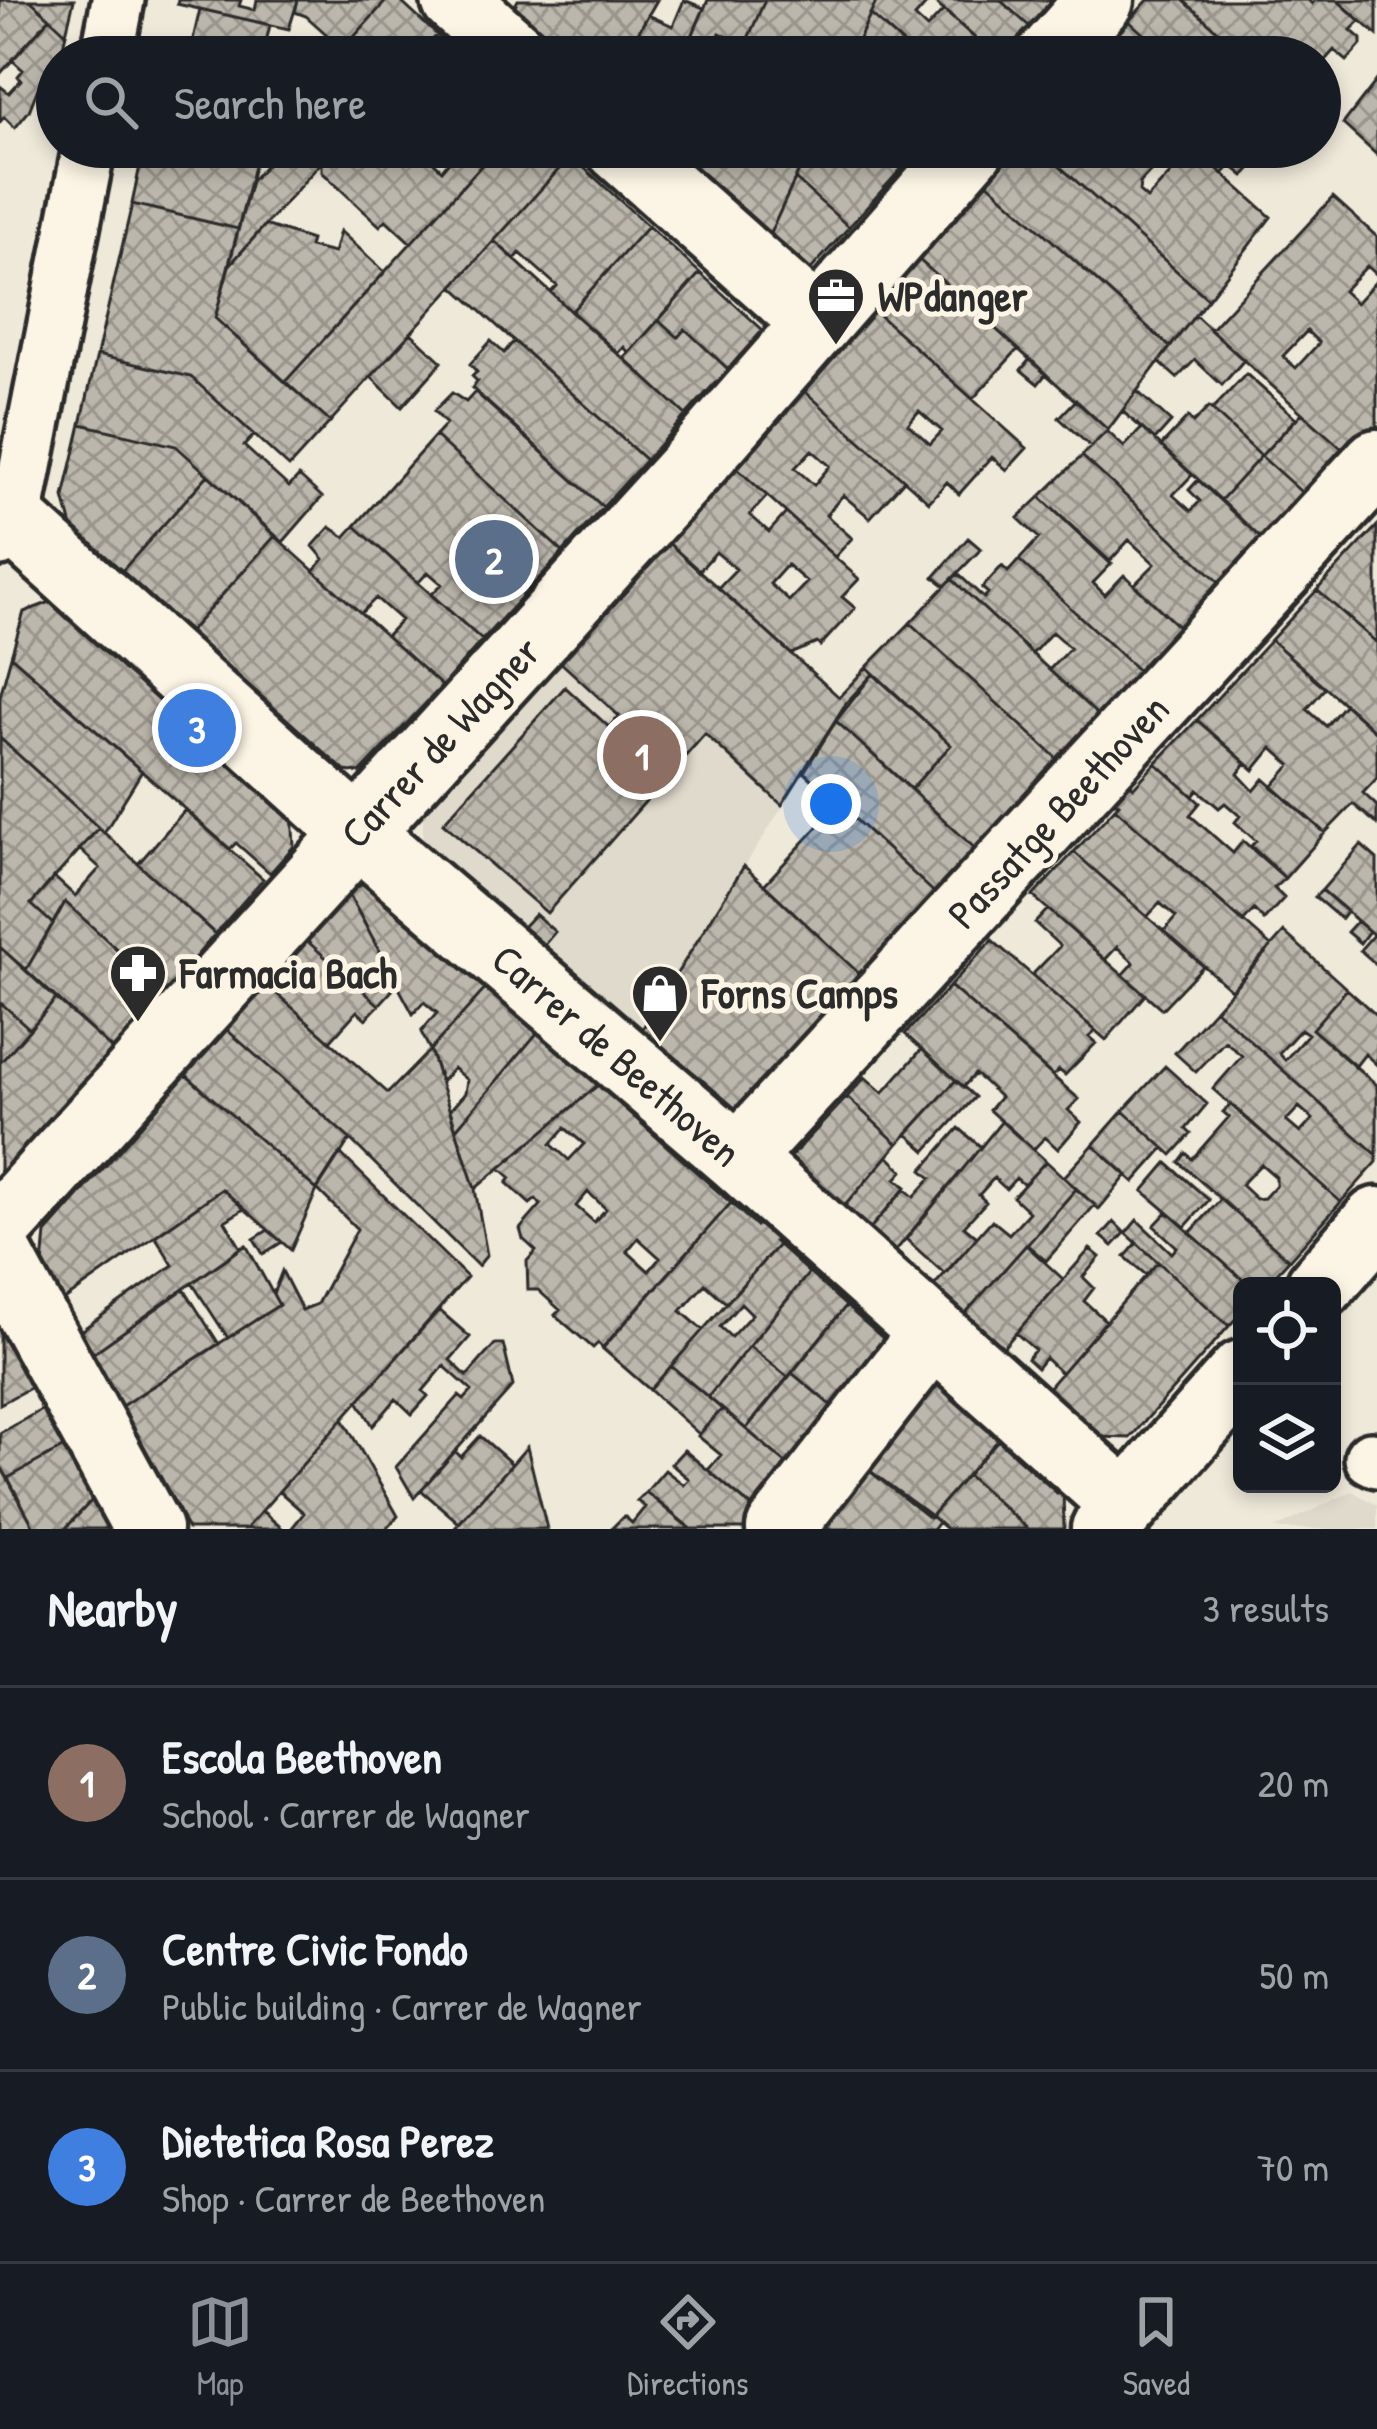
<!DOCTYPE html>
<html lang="en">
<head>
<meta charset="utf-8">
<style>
	body { margin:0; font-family:"Patrick Hand",sans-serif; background:#20242c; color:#f1f3f6 }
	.controls { position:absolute; right:36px; bottom:36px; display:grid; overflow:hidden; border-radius:18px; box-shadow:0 6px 18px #0003 }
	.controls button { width:108px; height:108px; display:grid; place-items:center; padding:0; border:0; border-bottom:3px solid #363941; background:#171b24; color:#f1f3f6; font:60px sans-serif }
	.you { position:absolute; left:831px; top:804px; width:42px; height:42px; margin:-30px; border:9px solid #fff; border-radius:50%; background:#1a73e8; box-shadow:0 0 0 18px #1a73e833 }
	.badge { display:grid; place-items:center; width:78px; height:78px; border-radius:50%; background:#8c9099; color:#fff; font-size:39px; font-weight:700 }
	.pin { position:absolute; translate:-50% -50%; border:6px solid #fff; box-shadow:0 3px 12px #0006 }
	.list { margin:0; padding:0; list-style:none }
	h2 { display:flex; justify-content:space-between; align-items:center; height:156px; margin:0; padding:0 48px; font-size:51px }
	h2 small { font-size:39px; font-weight:400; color:#9ea1a6 }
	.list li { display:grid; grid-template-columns:78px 1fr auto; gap:36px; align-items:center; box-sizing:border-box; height:192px; padding:0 48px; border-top:3px solid #363941 }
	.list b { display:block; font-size:45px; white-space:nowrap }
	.list p { margin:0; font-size:39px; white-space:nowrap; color:#9ea1a6 }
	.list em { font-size:39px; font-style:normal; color:#9ea1a6 }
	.icon { flex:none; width:66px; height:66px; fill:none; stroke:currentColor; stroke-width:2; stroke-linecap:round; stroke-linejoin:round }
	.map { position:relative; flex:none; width:1377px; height:1529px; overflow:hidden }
	.search { position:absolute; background:#171b24; box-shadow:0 6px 18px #0003; left:36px; right:36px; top:36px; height:132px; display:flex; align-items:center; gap:30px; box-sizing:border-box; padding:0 42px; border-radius:66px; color:#9ea1a6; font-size:45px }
	.sheet { height:732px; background:#171b24 }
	nav { display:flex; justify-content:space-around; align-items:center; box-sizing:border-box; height:168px; border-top:3px solid #363941; background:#171b24; font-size:33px; color:#9ea1a6 }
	nav a { display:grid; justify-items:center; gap:6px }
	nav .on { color:#8c9099 }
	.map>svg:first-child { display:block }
</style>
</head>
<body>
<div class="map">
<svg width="1377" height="1529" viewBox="0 0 1377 1529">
	<defs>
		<pattern id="building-cross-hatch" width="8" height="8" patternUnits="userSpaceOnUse" patternTransform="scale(3)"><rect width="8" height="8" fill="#bcb7ac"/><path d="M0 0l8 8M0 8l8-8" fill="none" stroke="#99958c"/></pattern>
	</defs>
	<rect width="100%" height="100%" fill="#efe9da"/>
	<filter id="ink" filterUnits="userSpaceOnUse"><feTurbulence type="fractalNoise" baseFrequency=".00833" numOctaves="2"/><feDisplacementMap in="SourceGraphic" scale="24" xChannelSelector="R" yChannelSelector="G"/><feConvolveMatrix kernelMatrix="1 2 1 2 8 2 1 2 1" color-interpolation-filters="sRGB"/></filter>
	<g filter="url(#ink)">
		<path fill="#e0dacc" d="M663 539 847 705 641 1030 423 841V807Z
			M1352 1491 1377 1505V1529H1274Z"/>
		<path fill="url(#building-cross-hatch)" stroke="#2b2b2b" stroke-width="3" fill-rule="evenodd" d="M0 0H30L50 18 0 74Z
			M30 0H74L66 33 50 18Z
			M178 0H241L239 6 255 10 257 0H298L289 29 177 4Z
			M298 0H387L343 49 306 16 295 12Z
			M387 0H399L437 35 417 57H336Z
			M518 0H657L624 57H565L513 9Z
			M684 0 704 8 683 57H624L648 15 673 26Z
			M708 0H765L745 45 720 33 709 57H683Z
			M765 0H877L851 57H740Z
			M877 0H930L915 17 927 28 944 10 996 57H918L870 14Z
			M932 0H1000L1029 26 1001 57H996Z
			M1000 0H1053L1029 26Z
			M1148 0H1183L1247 57H1169L1129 21Z
			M1183 0H1308L1312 4 1315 0H1337L1360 21 1351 30 1361 39V45L1347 61 1334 50 1320 66V57H1264L1269 51 1250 34 1237 48Z
			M1337 0H1377V35L1358 18Z
			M200 9 270 25 264 50 259 49 258 57H189Z
			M870 14 877 21 918 57H851Z
			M50 18 66 33 61 57H57L53 93 38 88 29 111 15 128 4 117 0 122V86L9 93 21 80 18 76 23 70 12 60Z
			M1129 21 1169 57H1097Z
			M437 35 462 57H417Z
			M1377 80V155L1343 124Z
			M144 147H192L255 162 238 229 132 204Z
			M192 147H259L255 162Z
			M259 147H335L229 266 251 181 266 165 258 153Z
			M335 147H429L424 153 442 170 456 153 449 147H498L411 243 386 220 380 226 322 172V162Z
			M498 147H560L571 156 330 422 285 382Z
			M664 147H700L690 170Z
			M700 147H810L767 240 690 170Z
			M824 147H921L849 227 795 179 805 158 810 162Z
			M1016 147H1038L1208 299 1170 347 986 181Z
			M1038 147H1193L1271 217 1208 299ZM1163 166 1171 173 1147 199 1139 192 1140 183 1155 167Z
			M1193 147H1250L1261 157 1244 176 1231 165 1223 174Z
			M571 156 648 226 571 312 551 292 557 286 520 253 515 259 494 241Z
			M795 179 849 227 806 275 767 240Z
			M986 181 1170 347 1108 430 916 257 975 182 980 187Z
			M1333 197 1377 237V275L1367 266 1343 291 1356 303 1377 280V426L1350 456 1210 330ZM1307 331 1319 343 1296 368 1283 356Z
			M132 204 238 229 215 318 330 422 289 467 191 377 97 355Z
			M265 225 311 240 309 247 334 253 340 231 385 272 285 382 215 318 229 266Z
			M648 226 700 273 629 353 624 347 618 354 571 312Z
			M494 241 686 415 646 460 453 286Z
			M916 257 1018 349 973 399 871 308Z
			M700 273 763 330 728 369 685 329 678 337 659 320Z
			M871 308 1027 448 1007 470 992 457 959 494 947 482 929 502 800 387ZM919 411 942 431 930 444 908 424Z
			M1195 315 1244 360 1222 385 1195 360 1177 378 1159 362Z
			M659 320 678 337 685 329 728 369 730 378 721 388 715 383 686 415 624 358Z
			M411 333 442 362 402 407 371 377Z
			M491 341 504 353 514 341 646 460 603 507 472 388 477 381 472 376 477 372 470 364Z
			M97 355 191 377 254 435 244 446 289 487 299 476 322 497 283 542 176 446 81 424Z
			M1030 359 1046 374 1038 384 1021 370Z
			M1246 374 1296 418 1261 456 1212 410Z
			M800 387 904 480 870 518 843 495 826 515 852 538 835 557 731 463ZM812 450 830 466 814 485 795 468Z
			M1137 391 1171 422 1155 440 1122 411Z
			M475 392 603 507 563 552 435 436 446 424 434 411 452 393 466 402Z
			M1076 400 1108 430 1091 447 1059 418Z
			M1209 407 1261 456 1221 500 1161 446 1188 417 1193 423Z
			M1302 413 1350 456 1309 499 1261 456Z
			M81 424 176 446 208 475 122 571 72 527 64 497Z
			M1142 428 1192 475 1173 495 1191 511 1200 501 1189 490 1198 480 1267 544 1226 588 1082 456 1107 431 1124 447Z
			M435 436 563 552 482 640 431 595 442 584 428 572 418 583 355 526Z
			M1082 456 1226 588 1185 633 1134 585 1155 564 1129 540 1109 562 1040 497Z
			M1261 456 1309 499 1267 544 1221 500Z
			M731 463 767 496 750 515 769 532 786 513 859 579 842 597 855 608 820 646 817 643 791 654 718 588 736 569 716 552 699 571 663 538ZM787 565 807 582 789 601 770 584Z
			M208 475 275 536 189 632 122 571Z
			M1040 497 1112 563 1093 583 1105 595 1124 575 1185 633 1145 677 1019 560 1039 538 1018 518Z
			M355 526 482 640 442 686 386 636 401 620 376 598 361 613 314 571 324 559 313 546 330 527 345 537Z
			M1377 526V643L1317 590Z
			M275 536 442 686 360 773 345 771 189 632Z
			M663 538 839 697 867 667 873 674 846 703 782 805 705 734 547 913 443 823 565 687 609 727 619 716 556 658Z
			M968 538 981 549 945 586 934 577Z
			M1019 560 1145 677 1104 721 1049 670 1070 648 1052 632 1032 654 952 579 958 574 984 598 988 593 982 588 1002 566 1008 572Z
			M952 579 1104 721 1063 764 910 623Z
			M1317 590 1377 643V733L1271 640Z
			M53 601 292 812 294 846 270 873 236 843 230 849 11 656 24 612Z
			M910 623 1063 764 981 854 911 789 951 745 867 667Z
			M1271 640 1325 688 1307 709 1326 726 1345 704 1377 733V778L1363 793 1377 806V824L1353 804 1325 833 1272 787 1291 765 1272 748 1254 770 1197 720Z
			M11 656 142 771 104 833 0 738V696Z
			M873 674 951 745 911 789 836 721Z
			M1197 720 1246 763 1238 774 1254 791 1264 779 1325 833 1285 878 1251 846 1256 841 1235 822 1240 816 1225 803 1219 808 1198 790 1193 796 1156 763Z
			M836 721 981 854 940 898 804 772Z
			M0 738 99 828 31 904 53 924 26 970 0 947Z
			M1156 763 1200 803 1190 815 1233 853 1243 841 1285 878 1274 888 1284 898 1264 920 1254 910 1243 922 1115 808 1119 804 1113 800 1129 783 1134 787Z
			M839 804 940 898 865 979 764 885Z
			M1115 808 1271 946 1231 990 1164 931 1176 917 1160 903 1147 917 1074 852Z
			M185 810 263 879 215 934 138 864Z
			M99 828 215 934 165 993 65 902 53 924 31 904 54 877 75 896 100 868 79 849Z
			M1361 845 1377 859V938L1322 890Z
			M1074 852 1203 966 1162 1009 1123 975 1134 963 1117 947 1105 960 1033 896Z
			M744 866 865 979 739 1116 641 1031Z
			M366 882 487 987 430 1050 421 1032 437 1013 424 1002 413 1014 348 893Z
			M1322 890 1347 911 1341 919 1315 897Z
			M348 893 398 984 379 1005 306 940Z
			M65 902 165 993 114 1051 26 970Z
			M1048 909 1145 995 1106 1040 1032 975 1060 946 1035 923Z
			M535 914 555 932 543 946 523 927Z
			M1357 921 1369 931 1360 943 1347 932Z
			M1284 932 1347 989 1312 1029 1377 1085V1155L1215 1009ZM1301 1029 1308 1034 1285 1060 1279 1053Z
			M1373 935 1377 938V965L1360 950Z
			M306 940 379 1005 366 1019 357 1011 330 1041 267 985Z
			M992 940 1096 1031 1089 1037 1096 1043 1065 1075 1059 1070 1053 1076 950 986Z
			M0 947 56 999 30 1029 0 1002Z
			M267 985 388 1093 430 1050 475 1189 487 1255 478 1266 350 1139 226 1029Z
			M950 986 1079 1099 1068 1110 1081 1122 1058 1149 1045 1137 1033 1150 989 1110 1000 1097 982 1080 975 1074 963 1087 905 1034Z
			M487 987 538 1032 456 1129 450 1110 465 1093 467 1080 453 1068 441 1082 430 1050Z
			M1347 989 1377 1016V1065L1365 1054 1355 1067 1312 1029Z
			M56 999 114 1051 0 1179V1063Z
			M0 1002 30 1029 0 1063Z
			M1215 1009 1377 1155V1162L1341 1202 1213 1089 1242 1056 1225 1041 1196 1072 1175 1053ZM1299 1107 1313 1119 1300 1133 1286 1121Z
			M226 1029 350 1139 317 1190 186 1075Z
			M538 1032 565 1055 568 1051 576 1059 573 1063 598 1085 475 1189 456 1129Z
			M922 1049 956 1080 898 1144 847 1097 865 1077 883 1093Z
			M1165 1066 1207 1104 1186 1129 1191 1134 1172 1155 1123 1111Z
			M186 1075 317 1190 291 1250 222 1189 63 1301 43 1266 46 1233Z
			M956 1080 975 1097 926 1151 907 1134Z
			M598 1085 731 1203 603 1348 598 1343 593 1348 555 1315 560 1310 538 1290H528L527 1261 536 1251 523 1239 520 1229 541 1205 536 1199 530 1204 507 1183 511 1178 500 1168ZM565 1128 584 1144 569 1160 551 1144ZM588 1192 606 1209 594 1222 576 1206ZM638 1238 660 1258 649 1271 627 1251Z
			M847 1097 898 1144 841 1210 787 1161Z
			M1231 1104 1341 1202 1289 1260 1179 1162 1186 1153 1192 1159 1229 1117 1223 1112ZM1261 1164 1276 1177V1185L1264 1198 1256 1199 1241 1185Z
			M1123 1111 1164 1148 1134 1182 1093 1145Z
			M1002 1121 1046 1161 1024 1185 1016 1178 1006 1189 994 1178 979 1195 986 1202 964 1226 977 1237 945 1274 906 1239Z
			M959 1128 981 1147 893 1254 867 1232 905 1189 914 1197 931 1178 922 1170Z
			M1093 1145 1127 1175 1099 1209 1064 1177Z
			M340 1153 467 1277 246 1529H188L120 1407 279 1305 273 1294 282 1271 302 1310 317 1304 357 1229 317 1189Z
			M888 1156 903 1171 896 1179 906 1187 867 1232 841 1210Z
			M1046 1161 1076 1189 963 1316 931 1289 992 1220 1009 1234 1029 1212 1013 1197Z
			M1167 1163 1209 1200 1185 1227 1143 1191Z
			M222 1189 244 1209 225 1221 241 1248 92 1354 79 1332 173 1265 155 1236Z
			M1076 1189 1095 1205 1046 1261 1027 1245Z
			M1221 1199 1289 1260 1265 1286H1250L1190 1233Z
			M731 1203 756 1226 762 1218 779 1233 774 1241 778 1245 726 1303 705 1284 681 1311 703 1330 650 1390 602 1348Z
			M1167 1212 1250 1286H1242V1312L1229 1326 1126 1233 1137 1220 1172 1253 1177 1247 1154 1226Z
			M1114 1222 1125 1233 1113 1246 1101 1236Z
			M268 1230 282 1242 263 1254 254 1239Z
			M1137 1243 1158 1262 1146 1275 1125 1257Z
			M246 1245 279 1305 228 1338 192 1283Z
			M778 1245 809 1273 708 1397 671 1366ZM741 1303 752 1314 731 1337 720 1327Z
			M1026 1245 1063 1279 1001 1350 963 1316Z
			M1090 1249 1100 1257 1083 1277 1094 1288 1084 1301 1106 1321 1061 1373 1045 1358 1037 1368 1027 1359 1035 1350 1016 1333Z
			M1158 1262 1229 1326 1130 1438 1099 1437 1046 1390Z
			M809 1273 846 1306 788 1377 749 1346Z
			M184 1289 219 1344 120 1407 92 1354Z
			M846 1306 891 1345 839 1412 792 1373Z
			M439 1310 470 1337 450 1360 467 1376 495 1344H503L513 1386 414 1498 396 1467 459 1396 464 1400 472 1391 444 1366 423 1391 428 1396 412 1414 396 1399 373 1426 358 1401Z
			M0 1329 31 1387 0 1404Z
			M749 1346 788 1377 746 1429 708 1397Z
			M671 1366 722 1409 699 1434 650 1390Z
			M792 1373 839 1412 794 1470 746 1429Z
			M929 1378 998 1440 929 1518 862 1465Z
			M43 1409 64 1447 8 1478 0 1465V1433Z
			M722 1409 794 1470 760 1514 708 1470 721 1455 698 1436Z
			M343 1419 398 1516 386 1529H291L304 1513 279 1491Z
			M480 1436 512 1464 459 1523 421 1490 455 1451 461 1457Z
			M998 1440 1057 1493 1063 1489 1064 1529H1028L967 1475Z
			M64 1447 93 1499 65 1529H35L8 1478Z
			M527 1447 547 1529H454L512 1464Z
			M684 1450 760 1514 748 1529H691L646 1492 665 1470 684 1485 689 1479 671 1464Z
			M0 1465 10 1483 35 1529H0Z
			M862 1465 931 1516 938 1522 933 1529H813Z
			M967 1475 987 1493 1028 1529H946L938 1522 931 1516Z
			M646 1492 678 1519 691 1529H611L624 1516 632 1523 645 1507 637 1501Z
			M93 1499 109 1529H65L74 1519Z
			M262 1511 283 1529H246Z"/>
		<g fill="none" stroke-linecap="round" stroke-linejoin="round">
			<defs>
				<path id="pedestrian" d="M107 57 118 0
					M0 540 15 522 89 147
					M1371 1458 1377 1461"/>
				<path id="minor" d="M455 0 518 57
					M1050 57 1100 0
					M619 147 817 323
					M0 509 357 832 738 1158 1126 1505
					M738 1158 1377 463
					M0 1226 698 459 971 147
					M0 1257 148 1529
					M1320 1286 1377 1221
					M780 1529 933 1333
					M1105 1529 1242 1374"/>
			</defs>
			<use href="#pedestrian" stroke="#2b2b2b" stroke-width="60"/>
			<use href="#minor" stroke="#2b2b2b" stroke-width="75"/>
			<use href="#pedestrian" stroke="#fcf5e5" stroke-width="51"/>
			<use href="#minor" stroke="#fcf5e5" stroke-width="66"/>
		</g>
	</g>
	<defs>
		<symbol id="office-pin" viewBox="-11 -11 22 30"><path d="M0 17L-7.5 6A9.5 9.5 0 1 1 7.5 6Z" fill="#2b2b2b" stroke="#fcf5e5"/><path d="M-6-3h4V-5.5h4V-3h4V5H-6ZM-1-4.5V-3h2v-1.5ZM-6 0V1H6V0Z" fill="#fff"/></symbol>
		<symbol id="pharmacy-pin" viewBox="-11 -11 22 30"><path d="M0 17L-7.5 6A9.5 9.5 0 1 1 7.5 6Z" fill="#2b2b2b" stroke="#fcf5e5"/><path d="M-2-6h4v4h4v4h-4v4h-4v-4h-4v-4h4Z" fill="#fff"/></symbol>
		<symbol id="shop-pin" viewBox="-11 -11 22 30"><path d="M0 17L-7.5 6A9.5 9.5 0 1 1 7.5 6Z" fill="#2b2b2b" stroke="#fcf5e5"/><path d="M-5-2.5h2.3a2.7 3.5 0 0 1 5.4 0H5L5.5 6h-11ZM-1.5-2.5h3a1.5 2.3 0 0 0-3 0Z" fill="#fff"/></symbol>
	</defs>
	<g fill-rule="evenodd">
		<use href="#office-pin" x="803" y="263" width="66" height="90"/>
		<use href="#pharmacy-pin" x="105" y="940" width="66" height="90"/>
		<use href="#shop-pin" x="627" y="960" width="66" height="90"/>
	</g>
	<g text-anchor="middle" stroke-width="10" stroke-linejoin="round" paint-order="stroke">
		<g font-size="42" font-weight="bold" fill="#2b2b2b" stroke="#fcf5e5" text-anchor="start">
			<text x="878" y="311">WPdanger</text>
			<text x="180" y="988">Farmacia Bach</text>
			<text x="702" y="1008">Forns Camps</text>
		</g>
		<g font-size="42" fill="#2b2b2b" stroke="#fcf5e5">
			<text transform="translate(440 742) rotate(-47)" y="15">Carrer de Wagner</text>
			<text transform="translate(1058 811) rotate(-47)" y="15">Passatge Beethoven</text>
			<text transform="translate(617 1055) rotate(41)" y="15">Carrer de Beethoven</text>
		</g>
	</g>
</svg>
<div class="controls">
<button><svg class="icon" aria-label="locate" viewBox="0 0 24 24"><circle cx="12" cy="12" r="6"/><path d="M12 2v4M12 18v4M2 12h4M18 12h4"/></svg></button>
<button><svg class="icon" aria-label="layers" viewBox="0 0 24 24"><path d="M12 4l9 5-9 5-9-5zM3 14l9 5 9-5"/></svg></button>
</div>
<div class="you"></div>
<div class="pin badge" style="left:642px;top:755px;background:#8d6e63">1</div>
<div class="pin badge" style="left:494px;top:559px;background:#5c6f8a">2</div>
<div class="pin badge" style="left:197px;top:728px;background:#3f7fe0">3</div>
<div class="search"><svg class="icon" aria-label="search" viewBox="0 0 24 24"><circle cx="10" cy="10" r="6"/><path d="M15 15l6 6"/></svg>Search here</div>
</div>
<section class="sheet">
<h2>Nearby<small>3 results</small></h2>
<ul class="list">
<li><span class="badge" style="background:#8d6e63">1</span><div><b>Escola Beethoven</b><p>School · Carrer de Wagner</p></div><em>20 m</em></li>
<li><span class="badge" style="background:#5c6f8a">2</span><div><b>Centre Civic Fondo</b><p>Public building · Carrer de Wagner</p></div><em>50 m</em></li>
<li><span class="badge" style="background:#3f7fe0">3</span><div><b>Dietetica Rosa Perez</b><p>Shop · Carrer de Beethoven</p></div><em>70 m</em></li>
</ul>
</section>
<nav>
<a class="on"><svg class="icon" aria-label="map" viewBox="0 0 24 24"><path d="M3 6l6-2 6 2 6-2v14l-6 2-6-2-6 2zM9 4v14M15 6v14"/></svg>Map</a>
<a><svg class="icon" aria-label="directions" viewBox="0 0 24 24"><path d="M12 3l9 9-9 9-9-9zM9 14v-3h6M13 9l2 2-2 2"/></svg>Directions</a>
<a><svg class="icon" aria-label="saved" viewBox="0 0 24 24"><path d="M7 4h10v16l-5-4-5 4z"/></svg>Saved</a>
</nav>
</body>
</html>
